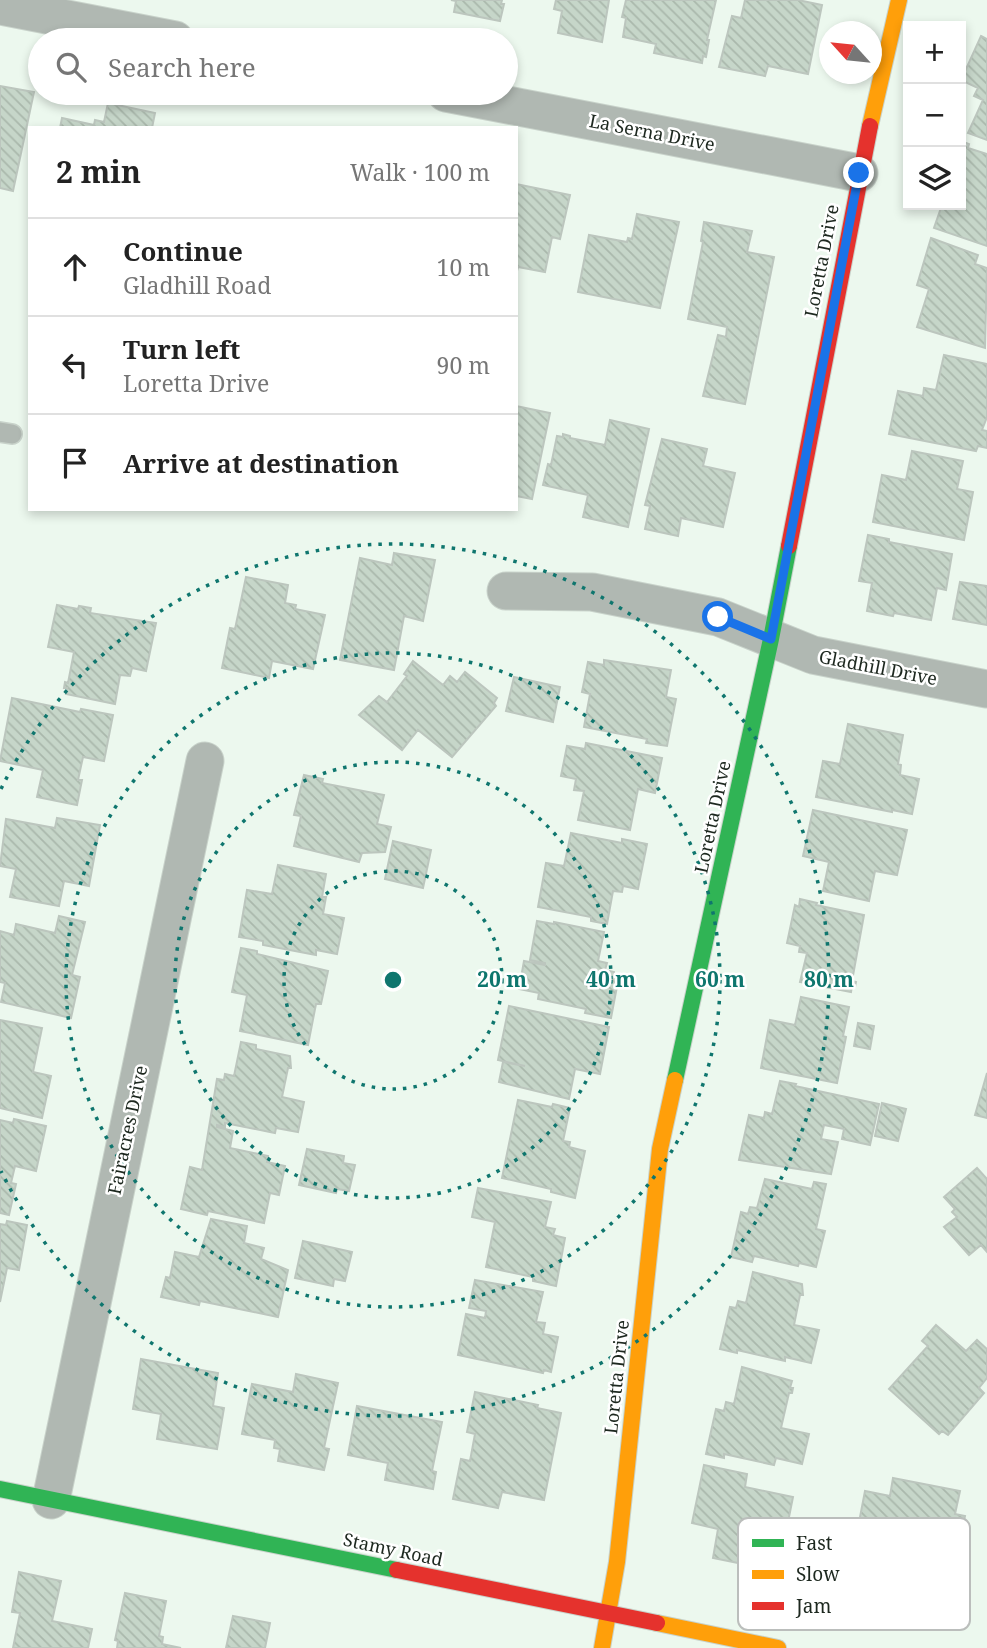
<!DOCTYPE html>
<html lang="en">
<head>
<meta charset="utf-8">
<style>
	body { margin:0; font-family:"Noto Serif",serif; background:#f6f6f6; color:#222 }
	.controls { position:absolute; right:21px; top:21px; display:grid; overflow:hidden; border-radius:0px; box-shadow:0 4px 10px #0003 }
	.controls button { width:63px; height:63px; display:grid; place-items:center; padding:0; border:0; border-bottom:2px solid #e0e0e0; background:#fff; color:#222; font:35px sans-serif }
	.compass { position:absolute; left:819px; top:21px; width:63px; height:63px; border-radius:50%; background:#fff; box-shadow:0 4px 10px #0003; rotate:297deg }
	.stop { position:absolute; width:21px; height:21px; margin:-16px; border:5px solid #1a73e8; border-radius:50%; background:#fff }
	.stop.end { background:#1a73e8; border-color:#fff; box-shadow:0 2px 7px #0008 }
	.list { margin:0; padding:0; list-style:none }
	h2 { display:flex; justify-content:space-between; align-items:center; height:91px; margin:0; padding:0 28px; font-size:30px }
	h2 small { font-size:23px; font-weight:400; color:#767676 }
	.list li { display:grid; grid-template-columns:46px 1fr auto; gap:21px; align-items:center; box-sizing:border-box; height:98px; padding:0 28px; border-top:2px solid #e0e0e0 }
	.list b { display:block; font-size:26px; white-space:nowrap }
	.list p { margin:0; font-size:23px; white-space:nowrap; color:#767676 }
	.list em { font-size:23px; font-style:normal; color:#767676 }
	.icon { flex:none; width:38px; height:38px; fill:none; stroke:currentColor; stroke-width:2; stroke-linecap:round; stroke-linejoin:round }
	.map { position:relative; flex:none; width:987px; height:1648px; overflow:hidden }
	.search { position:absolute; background:#fff; box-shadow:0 4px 10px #0003; left:28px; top:28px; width:490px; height:77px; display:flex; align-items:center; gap:18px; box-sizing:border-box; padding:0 24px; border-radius:38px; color:#767676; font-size:26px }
	.panel { position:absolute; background:#fff; box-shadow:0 4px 10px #0003; left:28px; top:126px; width:490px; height:385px; border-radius:0px }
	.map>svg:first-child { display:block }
</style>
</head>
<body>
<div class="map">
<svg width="987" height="1648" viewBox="0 0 987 1648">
	<defs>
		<pattern id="building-back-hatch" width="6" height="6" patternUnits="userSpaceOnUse" patternTransform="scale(1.75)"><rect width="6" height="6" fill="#c6d6c9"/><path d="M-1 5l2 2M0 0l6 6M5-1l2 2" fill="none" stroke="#aab8ac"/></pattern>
	</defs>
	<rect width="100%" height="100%" fill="#ecf8ee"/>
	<path fill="url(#building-back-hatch)" stroke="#bcc6be" stroke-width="2" d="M451 0H502L501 4H504L500 21 454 12 456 1Z
		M556 0H609L602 42 558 33 562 11 554 9Z
		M626 0H716L707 40H709L706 57 703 56 702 63 654 53 656 44 623 37 626 18 622 17Z
		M745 0H798L822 5 808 74 768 66 765 76 719 67 732 16 741 18Z
		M981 36 987 39V140L968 133 983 100 974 96 978 88 961 80Z
		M0 86 34 92 13 191 0 188Z
		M108 103 155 113 152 128H60L62 118 94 125 95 120 104 122Z
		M961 141 969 144 968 148 987 154V246L934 228 942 205H961Z
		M516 184 570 195 560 239 552 237 545 272 518 267 516 275Z
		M637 214 679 222 660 308 578 292 589 235 627 242 628 238 632 239Z
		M704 222 752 231 747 252 774 257 745 404 703 396 718 335 726 337 727 327 688 319 703 242 701 241Z
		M931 238 978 255 975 264 987 268 985 348 917 327 929 289 917 285Z
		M944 355 987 364V417L982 430 987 431V448L978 446 976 451 889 434 898 391 923 396 924 388 936 390Z
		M516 406 550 413 532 499 516 496Z
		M610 420 649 429 628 527 583 517 588 495 543 485 548 464 551 465 557 436 563 437V434L570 436V438L605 445Z
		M662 439 707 449 703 466 735 473 723 527 681 518 678 536 645 529 650 506 645 505Z
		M912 451 963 461 957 489 973 492 964 540 873 522 882 475 906 480Z
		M868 535 889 539V542L952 554 946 590 937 588 931 620 894 613 893 616 867 611 872 583 859 581Z
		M394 553 435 560 423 621 404 616 394 670 340 660 360 558 392 565Z
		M246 577 288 585 285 603 296 605 295 609 325 615 313 669 272 661 269 678 222 668 230 628 235 629Z
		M960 582 987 586V625L953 619Z
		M57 605 78 609 79 606 91 608 90 613 156 623 146 671 132 668 130 676 120 675 115 704 66 694 67 688H64L65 682 68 683 74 652 48 647Z
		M604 660 671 670 666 697 676 699 667 746 646 743 647 739 584 727 590 694 582 692 588 662 604 665Z
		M413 661 443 685 450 676 457 682 465 672 497 698 494 703 496 706 452 757 418 730 402 750 359 715 379 696 387 702 407 676 404 674Z
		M514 677 560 687 553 722 506 711Z
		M12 698 80 712 81 709 113 715 104 761 83 757 78 780H82L77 805 37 797 43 770 0 761Z
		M848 724 903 735 898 764 901 765 900 775 919 779 912 814 892 810V812L816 797 823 761 840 764Z
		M586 743 662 758 655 793 638 789 630 830 578 820 584 791 574 790 576 779 561 776 567 746 585 749Z
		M304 775 323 779 322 783 384 795 377 824 391 827 385 852 362 853 359 862 294 846 301 816 294 815Z
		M813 810 907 830 897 875 875 871 869 901 823 891 829 862 803 856Z
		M57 818 100 825 89 886 64 881 59 906 10 897 16 869 0 866 6 819 55 828Z
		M571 833 622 843V839L647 844 638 889 623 886 622 892 613 891 607 924 591 921V917L538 907 546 863 564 866Z
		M393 841 431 850 423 888 385 879Z
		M278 865 326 874 322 897H326L323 914 344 918 337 954 316 950V955L263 945V941L239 937 247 890 272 894Z
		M800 899 817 903 816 905 864 915 852 981 856 982 855 987 852 986 851 992 800 982 807 953 799 952 800 946 787 943 795 905 799 907Z
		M59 916 85 922 72 975 80 977 71 1018 1 1002 5 983 0 982V931L14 935 16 924 55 933Z
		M537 921 554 924V922L604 932 598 961 607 963 605 970 614 972V975L619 976 611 1018 585 1013 586 1009 538 999 539 993 519 989 524 961 545 965V963L530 960Z
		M241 948 257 951V954L328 971 321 1004H316L308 1045 240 1031 247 995 232 992Z
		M801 997 849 1007 843 1036 846 1037 837 1083 761 1068 770 1020 795 1025Z
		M509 1006 609 1027 600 1074 575 1069 569 1099 499 1082 503 1062 525 1066 498 1060Z
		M0 1020 42 1028 33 1072 51 1076 42 1118 0 1108Z
		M858 1023 874 1026 870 1049 854 1046Z
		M241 1042 256 1045V1049L290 1056 291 1068H288L282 1097 304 1102 298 1132 276 1128 275 1133 225 1123V1127L217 1125V1127L233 1131 230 1148 268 1156 267 1162 285 1166 279 1195 270 1193 264 1223 208 1211 207 1215 181 1209 190 1167 202 1170 217 1079 224 1080 225 1074 234 1076Z
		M987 1073V1118L975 1115Z
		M780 1081 796 1084 795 1086 879 1104 870 1145 842 1139 844 1129 824 1125 821 1139 838 1142 831 1174 739 1160 749 1115 764 1118 765 1112 772 1114Z
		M518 1100 552 1107 553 1104 570 1108 563 1141 570 1142 569 1147 585 1151 575 1198 551 1192V1189L502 1178Z
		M882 1103 906 1109 898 1141 875 1136Z
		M14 1119 46 1126 36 1171 15 1166 11 1183 16 1184 9 1215 0 1213V1120L13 1123Z
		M307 1149 344 1156 343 1163 355 1165 349 1191 337 1189 336 1193 299 1185Z
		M977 1168 987 1179V1252L981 1245 969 1255 944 1227 957 1217 952 1212 955 1209 944 1197Z
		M765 1179 812 1189 814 1182 826 1184 816 1229 825 1231 816 1267 799 1263 798 1266 754 1256 752 1262 731 1257 741 1212 748 1214 750 1207 757 1208Z
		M478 1188 551 1202 545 1227 555 1229 553 1235 565 1238 556 1286 533 1281V1277L486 1267 495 1222 472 1217Z
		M211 1219 247 1226 244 1243 264 1248 261 1259 288 1270 278 1317 200 1301 199 1305 161 1297 166 1277 170 1278 175 1252 199 1257Z
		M7 1221 27 1225 19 1270 7 1268 0 1302V1224L6 1225Z
		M303 1241 352 1252 345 1281 334 1279 333 1286 295 1278Z
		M753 1272 802 1284 803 1295H800L794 1325 819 1330 811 1363 785 1357V1361L737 1350V1353L720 1349 730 1307 736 1308 738 1301 746 1303Z
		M475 1280 543 1292 536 1322 545 1323 543 1334 558 1337 551 1372 544 1370 543 1373 458 1355 466 1314 485 1318 486 1311 469 1308Z
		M936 1325 966 1351 977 1340 987 1349V1378L979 1388 984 1393 948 1435 942 1431 939 1434 889 1389 928 1346 922 1341Z
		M141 1359 218 1373 213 1406 224 1408 217 1449 157 1439 161 1414 133 1409Z
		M742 1367 792 1381 790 1388H793L792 1393H789L781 1428 809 1434 802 1464 776 1458 774 1465 724 1454V1458L706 1454 716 1409 724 1411 726 1402 734 1404Z
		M296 1374 338 1383 324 1448 329 1449 324 1470 278 1461 280 1449 274 1448 275 1440 242 1434 252 1384 293 1392Z
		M475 1392 538 1405 537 1408 561 1413 544 1500 502 1492 498 1508 453 1499 461 1459 470 1461 475 1434 467 1432Z
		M357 1406 442 1422 432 1471 436 1472 433 1489 385 1480 388 1463 348 1455Z
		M704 1465 747 1474 745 1487 793 1497 786 1532 770 1529 768 1539 764 1538 758 1567 713 1558 718 1529 692 1523Z
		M893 1478 960 1491 955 1514 965 1516 961 1534 952 1532 942 1586 889 1576 891 1567 852 1559 865 1491 890 1496Z
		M19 1572 61 1581 52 1621 92 1629 88 1648H13L20 1613 12 1612Z
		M125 1593 166 1601 159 1636 163 1637 162 1644 181 1648H117L118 1641 115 1640Z
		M233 1616 270 1623 265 1648H226Z"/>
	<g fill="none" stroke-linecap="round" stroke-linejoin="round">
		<defs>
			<path id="lane" d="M0 432 12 434"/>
			<path id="street" d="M0 6 175 40
				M446 93 859 173
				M506 591 592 592 718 617 813 655 987 689
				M51 1500 205 761"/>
			<path id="fast" d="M675 1080 771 639 789 546
				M0 1489 397 1570"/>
			<path id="slow" d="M870 126 899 0
				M657 1623 778 1648
				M602 1648 617 1562 660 1149 675 1080"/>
			<path id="jam" d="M789 546 870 126
				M397 1570 657 1623"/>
		</defs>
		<use href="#lane" stroke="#c8d2ca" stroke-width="22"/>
		<use href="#street" stroke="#c8d2ca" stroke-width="39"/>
		<use href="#fast" stroke="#c8d2ca" stroke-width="18"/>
		<use href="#slow" stroke="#c8d2ca" stroke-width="18"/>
		<use href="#jam" stroke="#c8d2ca" stroke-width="18"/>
		<use href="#lane" stroke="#b0b8b2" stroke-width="19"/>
		<use href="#street" stroke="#b0b8b2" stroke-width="37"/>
		<use href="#fast" stroke="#30b455" stroke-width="16"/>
		<use href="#slow" stroke="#ff9f0a" stroke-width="16"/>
		<use href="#jam" stroke="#e5322d" stroke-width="16"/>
	</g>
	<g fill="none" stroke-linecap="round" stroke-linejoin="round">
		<path stroke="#1a73e8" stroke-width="9" d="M718 617 771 639 859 173"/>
	</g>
	<g fill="none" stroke="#0f766e" stroke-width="3.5" stroke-dasharray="3.5 7">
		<circle cx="393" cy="980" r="109"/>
		<circle cx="393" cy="980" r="218"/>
		<circle cx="393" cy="980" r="327"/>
		<path d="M1 789A436 436 0 1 1 1 1171"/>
	</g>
	<g text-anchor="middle" stroke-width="5" stroke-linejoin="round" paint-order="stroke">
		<g font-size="18" fill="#1d281f" stroke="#fff">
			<text transform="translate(652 133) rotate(11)" y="6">La Serna Drive</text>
			<text transform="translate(822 261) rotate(-79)" y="6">Loretta Drive</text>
			<text transform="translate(878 668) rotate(11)" y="6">Gladhill Drive</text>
			<text transform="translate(713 817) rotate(-78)" y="6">Loretta Drive</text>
			<text transform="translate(128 1130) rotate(-78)" y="6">Fairacres Drive</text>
			<text transform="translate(617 1377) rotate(-84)" y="6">Loretta Drive</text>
			<text transform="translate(393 1550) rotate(12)" y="6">Stamy Road</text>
		</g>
	</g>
	<rect x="738" y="1518" width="232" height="112" rx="10" fill="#fff" stroke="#bbbebc" stroke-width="2"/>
	<rect x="752" y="1539" width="32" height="8" fill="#30b455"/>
	<rect x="752" y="1570" width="32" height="9" fill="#ff9f0a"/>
	<rect x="752" y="1602" width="32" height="8" fill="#e5322d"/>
	<g font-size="19" fill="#1d281f">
		<text x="796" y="1550">Fast</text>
		<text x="796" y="1581">Slow</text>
		<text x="796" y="1613">Jam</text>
	</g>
	<circle cx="393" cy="980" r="10" fill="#0f766e" stroke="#fff" stroke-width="3.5"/>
	<g font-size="21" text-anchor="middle" font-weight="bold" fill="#0f766e" stroke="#fff" stroke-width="5" stroke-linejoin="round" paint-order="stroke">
		<text x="502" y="987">20 m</text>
		<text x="611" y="987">40 m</text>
		<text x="720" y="987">60 m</text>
		<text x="829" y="987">80 m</text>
	</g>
</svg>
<div class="controls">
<button>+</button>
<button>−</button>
<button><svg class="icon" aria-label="layers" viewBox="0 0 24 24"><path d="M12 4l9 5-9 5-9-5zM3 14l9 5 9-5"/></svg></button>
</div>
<svg class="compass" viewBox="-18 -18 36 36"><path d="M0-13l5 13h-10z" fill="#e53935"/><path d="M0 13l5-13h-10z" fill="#767676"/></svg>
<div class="stop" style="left:718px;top:617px"></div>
<div class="stop end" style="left:859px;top:173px"></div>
<div class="search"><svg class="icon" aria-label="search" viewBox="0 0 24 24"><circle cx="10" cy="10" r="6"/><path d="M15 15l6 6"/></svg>Search here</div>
<section class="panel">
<h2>2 min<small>Walk · 100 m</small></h2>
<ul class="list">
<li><svg class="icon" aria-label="ahead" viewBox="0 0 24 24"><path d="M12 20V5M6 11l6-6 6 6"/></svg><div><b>Continue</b><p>Gladhill Road</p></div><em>10 m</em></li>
<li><svg class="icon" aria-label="left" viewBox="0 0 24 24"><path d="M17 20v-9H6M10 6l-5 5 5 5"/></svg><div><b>Turn left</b><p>Loretta Drive</p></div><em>90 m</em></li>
<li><svg class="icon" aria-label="arrive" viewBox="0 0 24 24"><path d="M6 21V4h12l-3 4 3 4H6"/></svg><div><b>Arrive at destination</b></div></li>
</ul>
</section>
</div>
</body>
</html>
